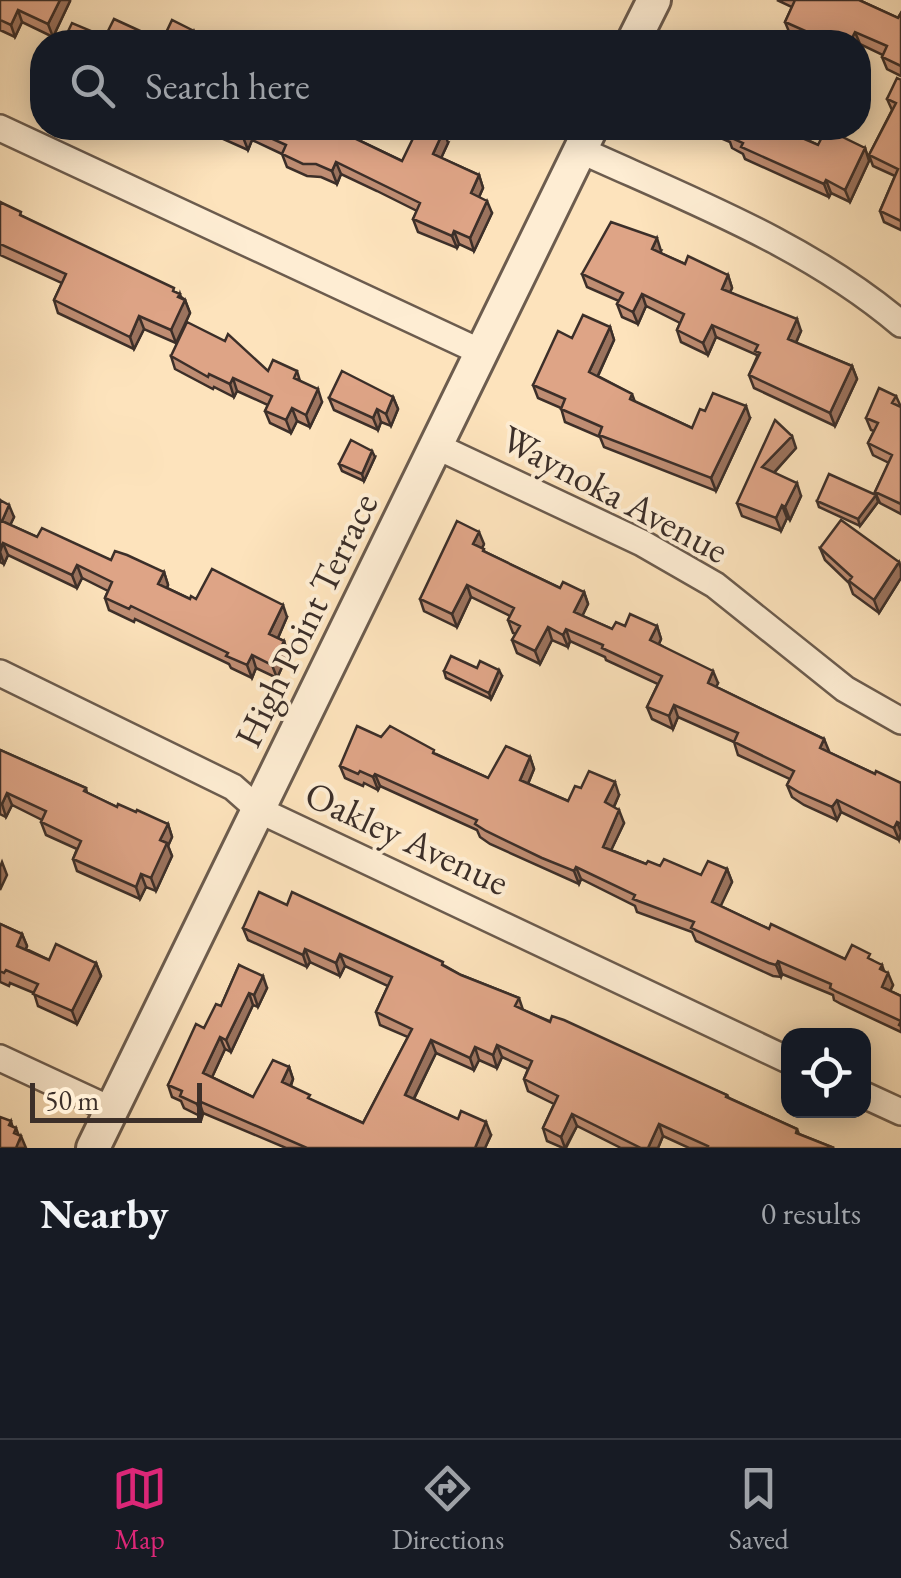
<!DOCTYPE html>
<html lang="en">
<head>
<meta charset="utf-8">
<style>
	body { margin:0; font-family:"EB Garamond",serif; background:#20242c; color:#f1f3f6 }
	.controls { position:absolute; right:30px; bottom:30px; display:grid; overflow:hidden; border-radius:20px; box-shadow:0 5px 25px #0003 }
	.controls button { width:90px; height:90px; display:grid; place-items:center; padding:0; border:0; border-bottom:2px solid #363941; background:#171b24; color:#f1f3f6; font:50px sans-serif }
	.scale { position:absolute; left:30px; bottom:25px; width:172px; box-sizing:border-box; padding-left:10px; border:5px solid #3c2f29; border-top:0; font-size:28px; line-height:35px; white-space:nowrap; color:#3c2f29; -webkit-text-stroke:8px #feedd3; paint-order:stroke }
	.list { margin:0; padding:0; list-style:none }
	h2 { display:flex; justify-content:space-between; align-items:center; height:130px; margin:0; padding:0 40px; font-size:42px }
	h2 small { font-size:32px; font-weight:400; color:#9ea1a6 }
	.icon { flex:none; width:55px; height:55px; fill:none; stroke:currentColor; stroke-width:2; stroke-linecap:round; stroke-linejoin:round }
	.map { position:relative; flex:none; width:901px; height:1148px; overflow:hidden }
	.search { position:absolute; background:#171b24; box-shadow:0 5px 25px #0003; left:30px; right:30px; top:30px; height:110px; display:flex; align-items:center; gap:25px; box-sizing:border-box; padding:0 35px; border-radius:40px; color:#9ea1a6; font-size:38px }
	.sheet { height:290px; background:#171b24 }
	nav { display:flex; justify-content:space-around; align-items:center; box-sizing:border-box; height:140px; border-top:2px solid #363941; background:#171b24; font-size:28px; color:#9ea1a6 }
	nav a { display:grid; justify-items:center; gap:5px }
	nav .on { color:#db2777 }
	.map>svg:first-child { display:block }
</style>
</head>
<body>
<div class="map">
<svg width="901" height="1148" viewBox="0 0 901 1148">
	<rect width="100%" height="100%" fill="#fde3bc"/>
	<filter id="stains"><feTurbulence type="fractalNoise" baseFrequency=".002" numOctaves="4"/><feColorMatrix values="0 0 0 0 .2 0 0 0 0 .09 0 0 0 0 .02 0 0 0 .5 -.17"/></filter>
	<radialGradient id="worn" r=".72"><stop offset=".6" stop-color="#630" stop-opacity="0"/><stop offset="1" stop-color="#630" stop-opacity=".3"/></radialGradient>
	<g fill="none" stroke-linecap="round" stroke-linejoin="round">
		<defs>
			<path id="minor" d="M0 128 483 353
				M580 150C690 200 808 245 901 324
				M436 446 642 543 715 585 845 689 901 721
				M0 673 233 787 259 810 788 1060
				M0 1058 112 1110
				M864 1095 901 1112"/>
			<path id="tertiary" d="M633 42 654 0
				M93 1148 591 128"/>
		</defs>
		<use href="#minor" stroke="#6c5c4e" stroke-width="30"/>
		<use href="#tertiary" stroke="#6c5c4e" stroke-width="38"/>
		<use href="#minor" stroke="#feedd3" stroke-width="25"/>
		<use href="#tertiary" stroke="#feedd3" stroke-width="32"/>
	</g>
	<path fill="#bf8d73" stroke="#3c2f29" stroke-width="2.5" d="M0 0H69L70 1 53 37 22 22 15 37 0 30Z
		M777 0H859L898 18 901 13V76L887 69 882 57 883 55 860 44 858 46V42H808L790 34 785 22 792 7Z
		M901 80V230L884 222 880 211 895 176 873 166 869 155 892 110 887 99Z
		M217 128H364L358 140 402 161 448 143 441 158 479 175 483 188 479 197 492 213 474 251 459 244 457 248 418 232 413 219 417 211 377 191 341 174 337 184 321 177 307 176 287 167 282 154 252 140 248 150 221 138Z
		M697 128H782L818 145 865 148 869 161 850 202 831 193 829 197 745 159 743 154 732 148 730 142Z
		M0 202 24 217 175 292 185 300 190 313 176 343 144 329 134 349 58 313 54 300 62 283 0 255Z
		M661 251 660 253 685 264 728 275 732 288 730 292 801 331 796 343 852 366 857 379 835 426 754 388 749 375 757 357V355L716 337 708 355 681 342 677 330 680 323 646 306 638 324 622 317 617 304 619 301 587 287 582 274Z
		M610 327 614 340 598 376 632 394 635 402 692 428 705 411 750 418 716 491 604 447 600 437 565 422 561 408 538 398 533 385 572 338Z
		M171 356 268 371H297L300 381 322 402 310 427 297 421 291 433 270 423 265 411 268 405 237 391 234 397 214 387 213 389 175 369Z
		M896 396 901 407V514L880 503 875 492 889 463 873 455 868 443 874 431 871 430 866 418Z
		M393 397 398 409 391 426 381 422 378 430 334 410 329 398Z
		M796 448 774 473 801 496 790 520 787 518 781 531 742 516 737 503Z
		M375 457 364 481 342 471 339 464Z
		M0 500 14 517 10 525 37 537 111 560 164 572 168 585 167 588 190 599H196L287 617 278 638 284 641 288 654 277 678 256 668 252 678 231 668 229 664 135 619 134 622 109 610 105 598 108 591 82 578 77 588 8 555 4 564 0 562Z
		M817 501 878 502 860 526 819 507Z
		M484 544 482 548 485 552 560 588 584 592 588 604 582 616 612 629 625 626H657L661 639 659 644 718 683 716 687 824 739 828 752 875 774 901 783V836L899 840 841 812 837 820 804 805 792 797 787 785 790 779 738 755 734 742 678 717 673 729 652 719 647 707 658 684 606 660 605 657 570 641 568 647 552 640 540 664 517 653 512 640 516 634 513 633 508 620 510 616 471 597 457 627 424 611 420 599Z
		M820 548 899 562 901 569V578L879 613 853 594 849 583 825 560Z
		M477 668 502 676 491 699 446 678 444 671Z
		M381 737 436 754 488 778 530 757 534 769 528 784 568 801 581 788 619 795 614 807 624 823 611 850 646 864 701 875 727 869 732 882 720 906 769 929 845 959 872 960 884 971 893 985 890 991 901 996V1032L841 1004 834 1000 833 995 782 974 781 977 773 976 696 941 692 932 637 912 635 906 581 879 579 884 490 844 480 837 477 830 380 786 378 790 364 783 363 786 345 778 340 766Z
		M0 750 86 788 87 793 117 807 168 824 172 837 168 846 172 856 156 891 146 887 140 899 77 871 73 859 77 849 46 835 41 822 42 820 12 805 6 817 0 814Z
		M287 905 445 966 461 975 519 998 523 1010 727 1095 729 1098 797 1129 799 1134 834 1148H689L663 1136 658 1148H621L577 1126 566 1148H563L547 1141 543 1128 554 1104 528 1091 524 1079 528 1069 502 1057 497 1068 479 1060 474 1070 436 1053 414 1099 491 1135 485 1148H286L203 1113 202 1117 184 1108 181 1101 172 1097 168 1085 204 1028 221 1006 239 965 267 988 258 1007 253 1005 231 1052 225 1049 212 1077 253 1097 289 1067 293 1079 291 1086 311 1100 363 1123 408 1037 380 1025 376 1012 388 986 345 966 340 976 310 962 307 967 248 940 243 928Z
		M0 924 22 934 27 946 26 949 49 960 96 963 101 976 77 1024 38 1006 34 993 10 983 9 986 0 982Z"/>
	<path fill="#9b735e" stroke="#3c2f29" stroke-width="2.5" d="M60 0H69L70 1 53 37 48 24Z
		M18 10 22 22 15 37 11 25Z
		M194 31 199 42H189Z
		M855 32 860 44 858 46V42H850Z
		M248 128 252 140 248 150 243 137Z
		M353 128H364L354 149 350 136Z
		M444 130 448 143 437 167 433 154Z
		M865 148 869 161 850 202 845 190Z
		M336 162 341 174 337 184 332 171Z
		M479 175 483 188 475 206 471 193Z
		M826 180 831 193 829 197 824 184Z
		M487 201 492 213 474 251 470 238Z
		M454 231 459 244 457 248 452 236Z
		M657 238 661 251 657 261 652 249Z
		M728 275 732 288 726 301 722 289Z
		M180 294 183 304 185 300 190 313 176 343 171 330Z
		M642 294 646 306 638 324 633 312Z
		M139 316 144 329 134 349 130 337Z
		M797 319 801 331 792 351 788 339Z
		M712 325 716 337 708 355 703 343Z
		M610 327 614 340 594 384 589 372Z
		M852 366 857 379 835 426 830 413Z
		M233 378 237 391 234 397 230 384Z
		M318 389 322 402 310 427 306 415Z
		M393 397 398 409 391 426 386 414Z
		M746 406 750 418 716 491 711 478Z
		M292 408 297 421 291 433 286 420Z
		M377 409 381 422 378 430 373 418Z
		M792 436 796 448 767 480 762 467Z
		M372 451 375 457 364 481 362 474Z
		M797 483 801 496 790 520 785 507Z
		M876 495 878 502 860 526 858 519Z
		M9 505 14 517 6 534 2 521Z
		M782 505 787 518 781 531 776 518Z
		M479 532 484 544 478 556 473 544Z
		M3 543 8 555 4 564 0 552Z
		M899 562 901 569V578L879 613 874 600Z
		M77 565 82 578 77 588 72 575Z
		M164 572 168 585 163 597 158 584Z
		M467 585 471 597 457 627 452 614Z
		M584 592 588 604 578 625 574 612Z
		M283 605 287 617 274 647 269 634Z
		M657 626 661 639 655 653 650 640Z
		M548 627 552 640 540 664 535 651Z
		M566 629 570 641 568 647 563 635Z
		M284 641 288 654 277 678 272 665Z
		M252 655 256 668 252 678 247 665Z
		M499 670 502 676 491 699 489 693Z
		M713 671 718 683 712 695 708 683Z
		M674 705 678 717 673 729 669 716Z
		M824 739 829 751 824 761 820 748Z
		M530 757 534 769 524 793 520 780Z
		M375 774 380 786 378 790 373 777Z
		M615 782 619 795 610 815 605 802Z
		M7 793 12 805 6 817 2 804Z
		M837 800 841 812 837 820 832 807Z
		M619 810 624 823 607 859 603 847Z
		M897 822 901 832 899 840 894 828Z
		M168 824 172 837 168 846 172 856 156 891 151 878 160 840Z
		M2 862 7 875 0 890V867Z
		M576 867 581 879 579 884 574 871Z
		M727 869 732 882 717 914 712 902Z
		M141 874 146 887 140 899 136 887Z
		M22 934 27 946 22 958 17 946Z
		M305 949 310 962 307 967 303 955Z
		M340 954 345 966 340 976 336 963Z
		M778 961 782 974 781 977 776 965Z
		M96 963 101 976 77 1024 72 1011Z
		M882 965 886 977 888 973 893 985 886 1000 882 987 880 969Z
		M263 976 267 988 258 1007 254 995Z
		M249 993 253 1005 231 1052 226 1040Z
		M220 1037 225 1049 208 1086 203 1073Z
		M431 1040 436 1053 409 1108 405 1095Z
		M497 1045 502 1057 497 1068 493 1055Z
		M475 1047 479 1060 474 1070 470 1058Z
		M289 1067 293 1079 287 1094 282 1082Z
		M199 1101 203 1113 202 1117 197 1104Z
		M572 1114 577 1126 565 1148 561 1137Z
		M11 1121 14 1132 16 1128 20 1139 21 1136 26 1148H16L9 1125Z
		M486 1122 491 1135 485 1148H475Z
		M659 1124 663 1136 658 1148H648Z"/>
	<path fill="#dea486" stroke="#3c2f29" stroke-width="2.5" d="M0 0H60L48 24 18 10 11 25 0 20Z
		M795 0H859L898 18 901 13V66L882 57 887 46 855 32 850 42H830L785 22Z
		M114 19 162 41 172 20 194 31 189 42H63L72 23 105 37Z
		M897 78 901 80V221L880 211 898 169 869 155 896 103 887 99Z
		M221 128H248L243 137Z
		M248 128H353L350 136 402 161 418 128H437L444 130 433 154 479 175 471 193 487 201 470 238 454 231 452 236 413 219 420 203 336 162 332 171 316 164H303L282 154 286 145Z
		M720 128H779L818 145 826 129 865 148 845 190 826 180 824 184 741 147 743 143 727 136 729 132Z
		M0 202 21 212 20 215 174 288 173 291 180 294 178 297 185 300 171 330 139 316 130 337 54 300 66 274 0 244Z
		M611 222 657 238 652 249 685 264 688 256 728 275 722 289 797 319 788 339 852 366 830 413 749 375 760 353 755 351 758 345 712 325 703 343 677 330 684 314 642 294 633 312 617 304 623 293 582 274Z
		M583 315 610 327 589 372 632 394 630 399 692 428 700 409 705 411 713 393 746 406 711 478 599 435 602 427 561 409 565 399 533 385 558 331 572 338Z
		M187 322 225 341 228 334 268 371 273 360 297 371 294 378 318 389 306 415 292 408 286 420 265 411 272 396 233 378 230 384 209 374 208 377 171 356Z
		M342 371 393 397 386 414 377 409 373 418 329 398Z
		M879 388 896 396 892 403 901 407V504L875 492 892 455 868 443 878 423 866 418Z
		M775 420 792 436 762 467 797 483 785 507 782 505 776 518 737 503Z
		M351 440 372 451 362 474 339 464Z
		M829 474 876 495 858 519 817 501Z
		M0 500 9 505 2 521 37 537 42 528 111 560 115 551 127 555 164 572 158 584 190 599 191 596 196 599 212 569 283 605 269 634 284 641 272 665 252 655 247 665 226 656 228 653 131 606 129 609 105 598 112 582 77 565 72 575 3 543 0 550Z
		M841 520 899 562 874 600 849 581 852 577 820 548Z
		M457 521 479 532 473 544 484 549 483 551 560 588 563 582 584 592 574 612 612 629 616 622 625 626 630 614 657 626 650 640 713 671 708 683 824 739 820 748 875 774 876 771 901 783V824L897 822 894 828 837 800 832 807 800 793 787 785 794 771 734 742 738 733 674 705 669 716 647 707 662 676 602 648 603 645 566 629 563 635 548 627 535 651 512 640 520 626 508 620 514 608 467 585 452 614 420 599Z
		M451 656 477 668 480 661 499 670 489 693 444 671Z
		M357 726 381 737 390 726 434 750 433 753 488 778 506 746 530 757 520 780 568 801 575 786 581 788 589 771 615 782 605 802 619 810 603 847 646 864 648 861 660 866 664 859 701 875 708 861 727 869 712 902 769 929 771 924 845 959 852 945 870 954 868 958 882 965 880 969 888 973 882 987 901 996V1026L899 1025 901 1021 837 992 830 988 831 984 778 961 776 965 769 963 691 928 694 922 633 899 635 895 576 867 574 871 542 858 486 831 475 824 477 820 375 774 373 777 360 771 358 774 340 766Z
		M0 750 86 788 84 791 117 807 118 804 136 812 137 810 168 824 160 840 167 843 151 878 141 874 136 887 73 859 81 841 41 822 46 811 7 793 2 804 0 803Z
		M259 892 287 905 292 892 443 962 442 965 461 975 519 998 515 1006 550 1022 552 1016 564 1020 727 1095 726 1097 797 1129 796 1133 834 1148H707L708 1146 659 1124 648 1148H641L572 1114 561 1137 543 1128 558 1096 524 1079 532 1061 497 1045 493 1055 475 1047 470 1058 431 1040 405 1095 458 1119 461 1111 486 1122 475 1148H307L199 1101 197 1104 180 1096 182 1091 168 1085 196 1024 204 1028 216 1004 221 1006 239 965 263 976 254 995 249 993 226 1040 220 1037 203 1073 253 1097 273 1060 289 1067 282 1082 310 1095 308 1098 363 1123 412 1029 376 1012 392 977 340 954 336 963 305 949 303 955 243 928Z
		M0 924 22 934 17 946 49 960 56 944 96 963 72 1011 33 994 38 984 6 970 4 973 0 971Z
		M0 1117 11 1121 9 1125 16 1128 14 1133 21 1136 16 1148H0Z"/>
	<g text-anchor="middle" stroke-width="8" stroke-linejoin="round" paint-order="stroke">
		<g font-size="38" fill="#3c2f29" stroke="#feedd3">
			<text transform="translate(615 494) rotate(28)" y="13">Waynoka Avenue</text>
			<text transform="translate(306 620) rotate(-64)" y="13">High Point Terrace</text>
			<text transform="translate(407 838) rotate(25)" y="13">Oakley Avenue</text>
		</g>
	</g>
	<rect width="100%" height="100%" filter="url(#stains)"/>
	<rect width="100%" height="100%" fill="url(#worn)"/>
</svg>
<div class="controls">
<button><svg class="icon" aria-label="locate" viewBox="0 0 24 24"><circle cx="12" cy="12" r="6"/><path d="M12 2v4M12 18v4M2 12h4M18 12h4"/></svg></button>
</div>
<div class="scale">50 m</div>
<div class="search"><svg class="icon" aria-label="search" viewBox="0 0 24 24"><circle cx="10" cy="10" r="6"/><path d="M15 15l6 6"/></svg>Search here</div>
</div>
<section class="sheet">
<h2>Nearby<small>0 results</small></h2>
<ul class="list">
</ul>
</section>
<nav>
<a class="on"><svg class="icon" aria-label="map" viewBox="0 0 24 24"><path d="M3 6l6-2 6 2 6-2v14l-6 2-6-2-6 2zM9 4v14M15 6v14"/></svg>Map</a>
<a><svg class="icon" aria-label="directions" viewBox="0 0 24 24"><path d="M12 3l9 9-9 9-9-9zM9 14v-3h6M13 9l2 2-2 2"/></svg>Directions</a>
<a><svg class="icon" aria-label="saved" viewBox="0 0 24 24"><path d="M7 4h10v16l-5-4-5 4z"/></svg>Saved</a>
</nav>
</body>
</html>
